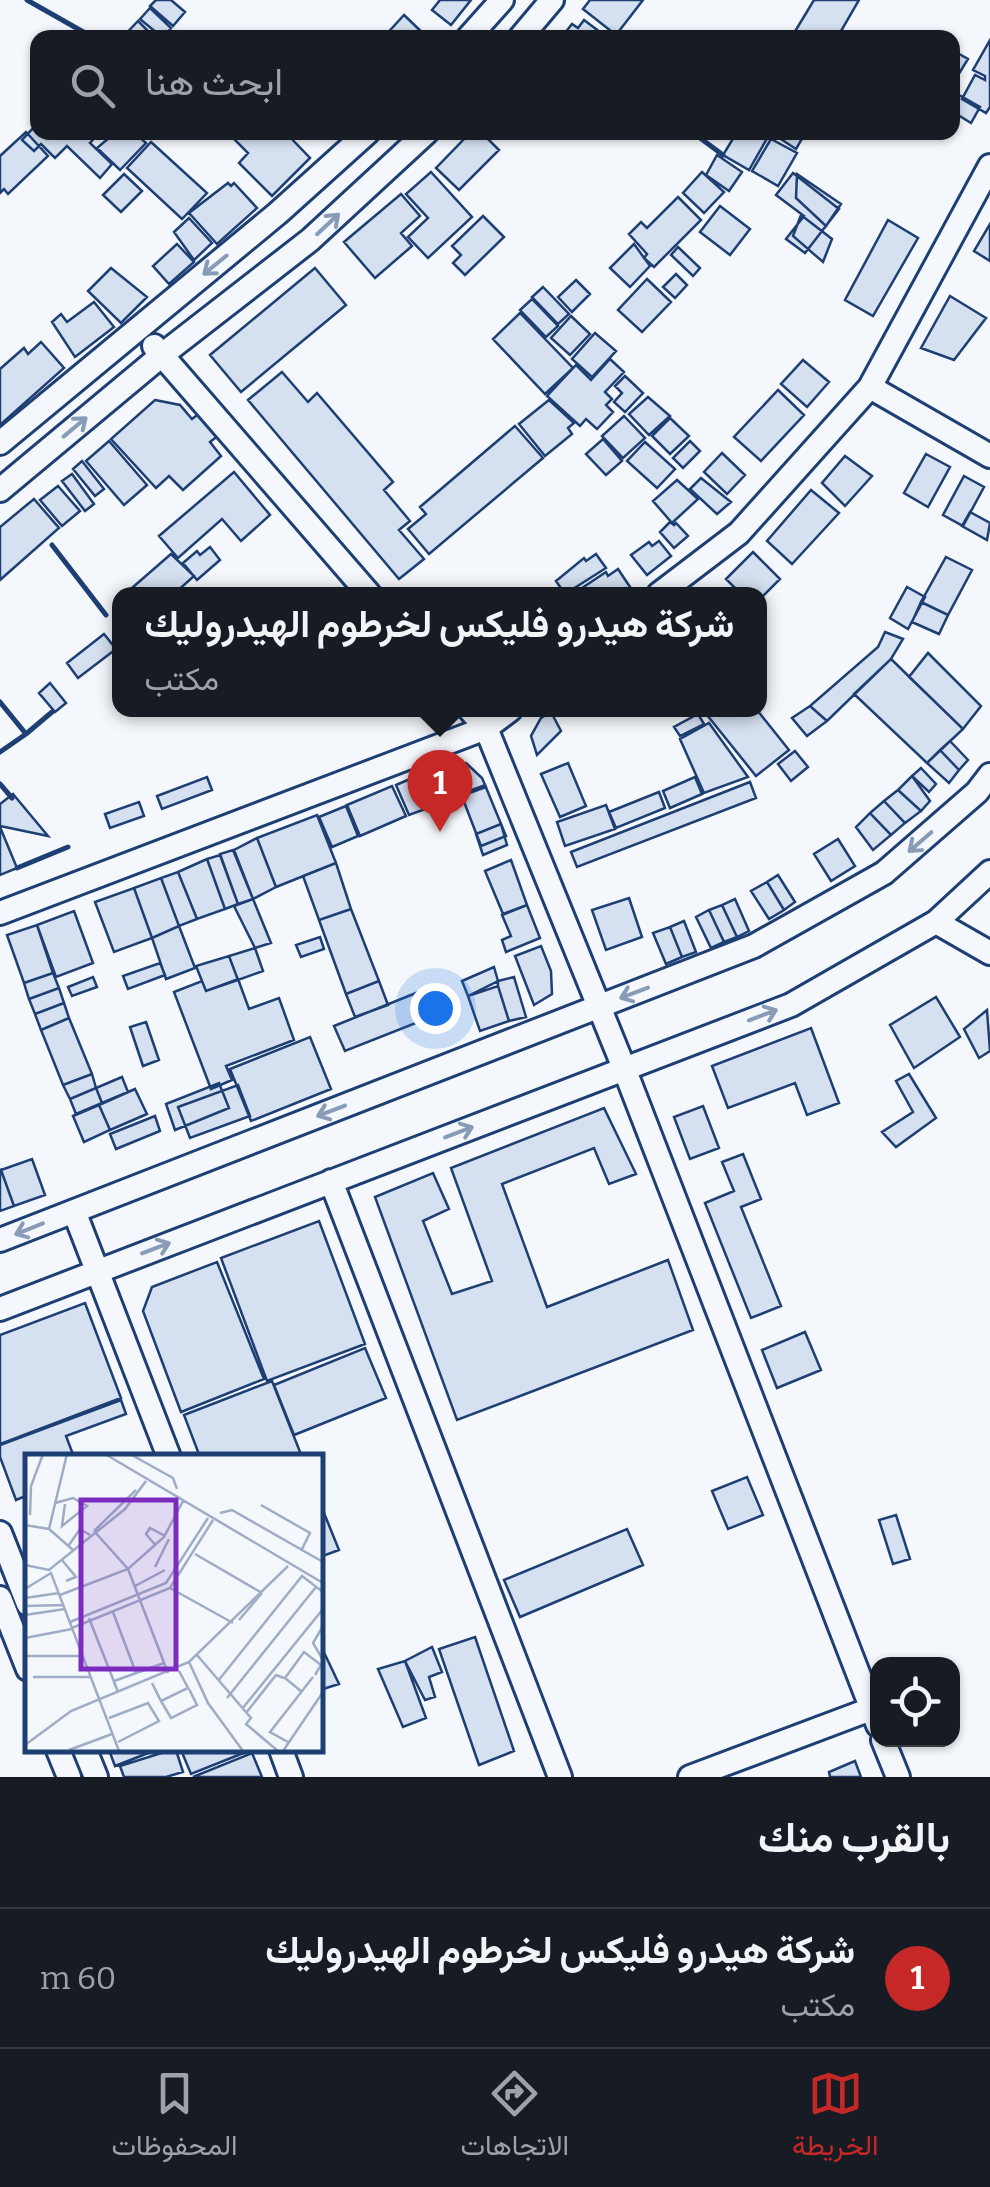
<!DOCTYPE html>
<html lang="ar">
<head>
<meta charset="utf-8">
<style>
	body { margin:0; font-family:Bitter,Vazirmatn,serif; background:#20242c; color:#f1f3f6; direction:rtl }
	.controls { position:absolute; right:30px; bottom:30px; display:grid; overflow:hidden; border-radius:20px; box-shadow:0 2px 8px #0004 }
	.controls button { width:90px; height:90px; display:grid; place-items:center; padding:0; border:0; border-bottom:2px solid #363941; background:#171b24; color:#f1f3f6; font:50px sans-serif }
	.you { position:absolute; left:435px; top:1008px; width:35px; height:35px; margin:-25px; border:8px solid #fff; border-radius:50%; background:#1a73e8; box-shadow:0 0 0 15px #1a73e833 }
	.badge { display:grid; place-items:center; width:65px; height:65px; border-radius:50%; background:#c62828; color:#fff; font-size:32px; font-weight:700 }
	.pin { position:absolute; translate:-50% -82px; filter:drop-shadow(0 2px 5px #0008) }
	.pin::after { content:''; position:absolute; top:52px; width:35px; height:30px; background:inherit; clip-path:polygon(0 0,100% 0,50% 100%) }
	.popup { position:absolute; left:112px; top:587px; width:655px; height:130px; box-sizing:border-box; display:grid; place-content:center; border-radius:20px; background:#171b24; filter:drop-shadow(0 2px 8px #0005); font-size:32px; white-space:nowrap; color:#9ea1a6 }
	.popup b { font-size:38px; color:#f1f3f6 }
	.popup::after { content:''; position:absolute; left:50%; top:100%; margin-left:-20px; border:20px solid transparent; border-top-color:#171b24 }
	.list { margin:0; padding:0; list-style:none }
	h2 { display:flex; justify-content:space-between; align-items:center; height:130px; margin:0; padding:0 40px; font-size:42px }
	h2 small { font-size:32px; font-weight:400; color:#9ea1a6 }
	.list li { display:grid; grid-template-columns:65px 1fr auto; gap:30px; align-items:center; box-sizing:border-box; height:140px; padding:0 40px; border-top:2px solid #363941 }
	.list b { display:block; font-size:38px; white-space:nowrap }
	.list p { margin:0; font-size:32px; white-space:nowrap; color:#9ea1a6 }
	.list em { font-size:32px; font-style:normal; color:#9ea1a6 }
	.icon { flex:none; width:55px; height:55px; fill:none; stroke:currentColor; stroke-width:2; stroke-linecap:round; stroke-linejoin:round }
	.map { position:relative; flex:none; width:990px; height:1777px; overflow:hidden; direction:ltr }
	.search { position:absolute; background:#171b24; box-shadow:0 2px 8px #0004; left:30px; right:30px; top:30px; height:110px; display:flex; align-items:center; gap:25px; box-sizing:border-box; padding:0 35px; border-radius:20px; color:#9ea1a6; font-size:38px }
	.sheet { height:270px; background:#171b24 }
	nav { display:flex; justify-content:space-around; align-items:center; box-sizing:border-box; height:140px; border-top:2px solid #363941; background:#171b24; font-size:28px; color:#9ea1a6 }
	nav a { display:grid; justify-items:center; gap:5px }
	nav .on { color:#c62828 }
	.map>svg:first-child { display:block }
</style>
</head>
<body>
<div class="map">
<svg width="990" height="1777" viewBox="0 0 990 1777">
	<rect width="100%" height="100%" fill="#f4f7fb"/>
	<path fill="#d5e0f0" stroke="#1d3f73" stroke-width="2.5" d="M156 0H171L185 12 173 26 150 6Z
		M440 0H471L451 25 432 10Z
		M590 0H643L616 35 583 9Z
		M814 0H859L837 38H791Z
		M150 8 171 28 163 38 140 19Z
		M404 15 428 38H383Z
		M584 20 608 38H561L572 24 578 28Z
		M138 21 155 38H122Z
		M990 40V107L986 113 962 99 975 75 985 80V76L973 70Z
		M952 50 968 59 952 85Z
		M952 91 980 107 971 123 958 115 952 125Z
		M38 123V132H100L90 143 112 164 100 178 67 146 55 158 41 144 34 151 22 140Z
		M26 132 48 156 8 194 4 189 0 193V156Z
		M116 132H134L146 143 120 170 97 148Z
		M239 132H285L310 158 272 196 239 163 248 153 233 138Z
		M471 132H481L499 150 459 190 436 168Z
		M737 132 769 135 749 170 723 155Z
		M770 132H806L796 149Z
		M771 139 797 153 778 186 752 171Z
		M151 142 207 193 182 219 127 168Z
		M717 155 742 172 729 191 706 175Z
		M431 172 472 217 428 258 408 237 428 218 406 194Z
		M702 172 724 192 704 213 683 193Z
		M793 173 839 209 805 253 786 239 804 216 776 195Z
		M124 174 142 191 121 212 103 195Z
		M797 174 841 204 826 226 796 198Z
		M228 183 231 186 234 183 257 208 217 244 189 213Z
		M401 194 420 216 401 233 412 246 375 278 344 242Z
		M678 197 701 220 654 267 644 258 647 254 629 234 641 222 647 228Z
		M720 206 750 229 730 255 700 232Z
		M801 215 832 239 823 262 793 236Z
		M483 216 504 237 465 275 453 263 461 255 452 246Z
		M189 218 212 243 194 260 174 232Z
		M888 220 918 238 873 316 845 300Z
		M990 224V261L974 251Z
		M177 244 194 262 169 284 153 266Z
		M634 244 650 266 630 287 610 268Z
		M678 247 700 268 693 276 671 255Z
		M111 268 147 297 121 323 88 291Z
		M315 268 346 305 241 392 210 355Z
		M676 274 687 285 675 298 663 287Z
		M647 279 671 302 642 332 618 310Z
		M576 280 590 294 572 312 558 297Z
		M543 287 569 314 558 324 532 297Z
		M950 296 986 318 954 360 921 348Z
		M532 299 558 326 546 337 520 310Z
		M94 302 114 327 75 357 52 322 61 314 67 322Z
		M520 313 573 368 545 394 493 339Z
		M571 316 590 334 570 355 551 338Z
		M595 333 616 351 592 377 572 359Z
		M41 342 64 368 0 425V369L24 348 28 354Z
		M610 359 624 372 605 392 612 399 606 405 613 412 597 429 586 419 580 426 547 396 576 365 591 380Z
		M803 360 829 382 807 407 781 384Z
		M282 372 308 402 317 393 393 482 384 490 410 521 399 530 424 559 399 579 248 400Z
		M625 376 643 393 625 412 614 402 622 393 615 386Z
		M778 390 804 415 761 461 734 437Z
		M648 397 670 416 649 435 629 414Z
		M155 400 180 405 192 419 201 412 219 435 210 442 221 456 183 490 169 476 156 488 111 439Z
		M549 400 574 423 568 428 572 434 545 456 519 424Z
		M624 416 645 438 623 458 602 436Z
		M670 418 689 436 670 454 652 436Z
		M515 426 543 458 429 554 408 529 426 514 420 507Z
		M603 439 622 461 606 475 586 454Z
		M109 441 147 485 124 505 86 461Z
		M690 441 700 451 683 468 673 458Z
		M645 442 675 469 657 488 627 461Z
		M722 453 745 475 727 494 704 472Z
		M926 454 950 467 928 507 904 493Z
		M845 456 872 476 845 506 822 483Z
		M82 461 104 489 95 496 73 469Z
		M234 472 270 515 241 541 222 519 178 558 159 536Z
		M72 474 94 504 85 511 62 481Z
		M964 476 984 487 963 526 943 515Z
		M701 478 731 502 717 514 690 489Z
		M677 480 698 499 672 523 653 501Z
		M58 486 80 511 62 526 40 500Z
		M811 490 839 513 792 564 767 541Z
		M34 499 59 528 0 580V527Z
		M970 512 990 523 987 540 962 526Z
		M670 522 674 525 676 523 688 536 674 548 660 532Z
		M659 541 671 556 647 575 631 555 649 542 652 546Z
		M210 547 220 560 197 580 183 563 197 551 200 555Z
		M753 552 780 579 760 599V594H741L726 579Z
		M171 554 194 576 174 594H125Z
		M596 554 606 568 565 594 556 581 584 558 586 561Z
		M946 557 972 570 948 615 921 602Z
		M618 569 630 587 619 594H573L606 572 608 576Z
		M907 587 925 597 908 629 890 618Z
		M921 602 948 615 939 634 912 622Z
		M885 632 903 639 891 659 827 721 810 706 878 647Z
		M104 634 116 649 78 678 67 663Z
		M928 653 981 706 963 729 909 677Z
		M891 659 963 729 927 763 854 694Z
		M50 683 66 703 55 712 39 693Z
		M810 706 827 721 807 736 792 718Z
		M703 710H757L789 750 756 776Z
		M551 712 561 731 537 755 531 736 541 718Z
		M698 714 704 724 680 736 674 727Z
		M709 723 748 777 704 793 680 739Z
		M950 741 968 760 959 770 940 750Z
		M940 750 959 770 949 783 927 763Z
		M795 751 808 767 791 781 778 764Z
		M466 763 482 778 486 787 409 815 396 785 445 764Z
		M568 763 586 806 560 817 541 774Z
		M921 768 936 784 929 792 912 776Z
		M912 776 930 801 921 811 898 790Z
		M207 777 212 790 162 809 157 796Z
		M695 777 702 794 670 808 663 791Z
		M750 782 756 798 577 867 571 852Z
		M485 785 506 836 481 846 461 794Z
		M392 786 406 816 360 836 347 805Z
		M898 790 921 811 905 823 884 801Z
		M659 792 665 808 616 828 609 812Z
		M13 794 48 836 0 826V804Z
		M884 801 905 823 891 835 870 813Z
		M139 802 144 816 110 828 105 814Z
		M606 805 615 829 565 846 557 822Z
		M346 806 358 836 332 847 319 817Z
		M870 813 891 835 873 850 856 827Z
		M317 815 336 863 276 887 257 838Z
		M501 824 507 845 483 855 476 834Z
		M0 827 17 868 0 875Z
		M257 838 276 887 253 899 234 850Z
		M838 839 855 866 831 881 814 854Z
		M233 850 253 899 238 904 220 854Z
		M220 855 238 904 225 909 207 859Z
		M207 859 225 909 197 919 178 872Z
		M511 860 527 905 503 914 485 871Z
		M336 863 351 909 319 920 303 876Z
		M178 872 197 919 179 926 161 878Z
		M778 875 795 902 784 910 767 882Z
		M161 878 179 926 152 938 134 888Z
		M767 882 784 910 769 919 751 891Z
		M134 888 152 938 114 952 95 902Z
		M629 898 642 937 606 950 592 910Z
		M253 899 271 943 255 948 234 906Z
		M735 899 749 931 737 937 722 905Z
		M527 905 540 938 506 952 502 940 511 936 502 915Z
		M722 905 737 937 724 942 709 910Z
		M351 909 379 981 346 994 319 920Z
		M709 910 724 942 711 948 696 917Z
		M74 911 93 963 56 977 37 925Z
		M684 921 696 952 682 957 670 927Z
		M37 925 53 973 24 983 7 935Z
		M179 926 195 968 166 979 152 938Z
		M670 927 682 957 666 964 653 933Z
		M320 937 324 949 301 957 296 945Z
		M541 946 551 971 552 994 534 1005 515 956Z
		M255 948 263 971 238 980 229 956Z
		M229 956 238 980 206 991 196 966Z
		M160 963 165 975 128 989 123 976Z
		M494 967 498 981 468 996 462 981Z
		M53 973 59 988 29 999 24 983Z
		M93 977 97 987 72 996 68 987Z
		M514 977 526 1017 509 1021 498 986V981Z
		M238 979 249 1009 279 998 294 1040 226 1066 232 1080 211 1089 174 992 202 981 206 991Z
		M379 981 388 1005 355 1017 346 994Z
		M498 986 509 1021 480 1031 468 996Z
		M59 988 64 1003 35 1014 29 999Z
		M416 993 426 1019 345 1051 334 1026Z
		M936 997 960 1037 914 1068 890 1025Z
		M64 1003 69 1018 41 1030 35 1014Z
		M987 1010 990 1051 979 1058 964 1029Z
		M69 1018 92 1074 63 1085 41 1030Z
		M146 1022 159 1060 143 1066 130 1027Z
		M811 1028 839 1103 807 1115 795 1083 728 1108 712 1066Z
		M310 1037 331 1089 251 1121 230 1069Z
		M92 1074 96 1088 70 1099 63 1085Z
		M909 1074 936 1118 896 1147 882 1132 913 1112 896 1081Z
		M122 1077 128 1092 102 1103 96 1088Z
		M219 1083 229 1108 175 1130 166 1104Z
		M238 1085 250 1116 190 1138 178 1107Z
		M96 1088 102 1103 76 1114 70 1099Z
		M135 1089 147 1114 110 1130 99 1105Z
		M99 1105 110 1130 84 1142 73 1116Z
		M703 1106 719 1148 690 1159 674 1117Z
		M604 1108 636 1174 609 1184 594 1148 502 1184 547 1307 668 1260 693 1330 457 1420 375 1197 433 1173 449 1209 423 1221 452 1294 492 1281 451 1168Z
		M155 1116 160 1131 116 1149 110 1134Z
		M743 1154 761 1199 741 1207 781 1306 751 1318 705 1203 734 1191 722 1162Z
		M32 1159 45 1195 14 1206 1 1170Z
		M1 1170 14 1206 0 1211V1171Z
		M319 1221 365 1344 267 1381 221 1258Z
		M217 1262 264 1379 181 1412 143 1311 152 1287Z
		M85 1303 121 1398 0 1444V1335Z
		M805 1332 821 1370 777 1388 762 1350Z
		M365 1348 386 1398 294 1435 274 1385Z
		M272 1381 302 1457H200L184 1415Z
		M121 1400 126 1414 66 1436 74 1457H28V1495L16 1500 0 1457V1445Z
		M747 1477 763 1515 728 1529 712 1491Z
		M324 1513 339 1550 320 1557V1515Z
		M896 1515 910 1559 893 1564 879 1520Z
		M627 1529 643 1565 520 1617 504 1580Z
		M475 1637 514 1751 479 1765 439 1649Z
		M320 1644 339 1684 320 1690Z
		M432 1647 442 1672 429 1677 435 1697 425 1700 405 1661Z
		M405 1661 426 1718 403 1727 378 1669Z
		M109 1750H156L115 1766Z
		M171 1750H176L183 1772 166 1777H124L120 1766Z
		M181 1750H251L191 1774Z
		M252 1753 262 1777H193Z
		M855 1761 861 1777H830L829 1772Z"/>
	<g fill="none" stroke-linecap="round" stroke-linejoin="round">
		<defs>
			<path id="minor" d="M468 38 502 0
				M520 38 552 0
				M154 346 369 594
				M870 387 990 456
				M0 443 278 213 368 132
				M0 490 162 355 310 240 427 132
				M659 594 739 533 870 387 990 166
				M470 710 486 728 624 1068 878 1725
				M0 913 486 728 510 710
				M936 922 990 953
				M331 1181 560 1777
				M74 1211 169 1457
				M0 1240 754 946 884 873 977 792 990 775
				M0 1309 791 1005 936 922 990 872
				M0 1533 28 1604
				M0 1598 28 1669
				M883 1740 898 1777
				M58 1750 69 1777
				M85 1750 96 1777
				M281 1750 291 1777
				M690 1777 871 1709"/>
		</defs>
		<use href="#minor" stroke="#1d3f73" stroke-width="28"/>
		<use href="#minor" stroke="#f4f7fb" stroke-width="22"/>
		<path stroke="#1d3f73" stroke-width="5" d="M27 0 94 38
			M692 132 723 155
			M52 545 106 615
			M0 702 26 734 52 712
			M0 752 26 734
			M0 784 12 798
			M17 868 68 847"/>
	</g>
	<defs><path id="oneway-shaft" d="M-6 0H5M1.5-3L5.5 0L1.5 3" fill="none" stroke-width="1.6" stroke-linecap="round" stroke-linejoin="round" transform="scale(2.5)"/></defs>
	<g stroke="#889bb7">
		<use href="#oneway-shaft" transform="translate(328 224) rotate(-43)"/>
		<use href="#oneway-shaft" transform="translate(215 265) rotate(141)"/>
		<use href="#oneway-shaft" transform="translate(75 427) rotate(-40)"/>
		<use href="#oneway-shaft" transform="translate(920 842) rotate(139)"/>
		<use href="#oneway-shaft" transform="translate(634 993) rotate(159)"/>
		<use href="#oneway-shaft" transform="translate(763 1015) rotate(-21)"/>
		<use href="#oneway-shaft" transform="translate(331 1111) rotate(159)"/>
		<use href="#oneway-shaft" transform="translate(459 1132) rotate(-21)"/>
		<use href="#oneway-shaft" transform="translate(29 1229) rotate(158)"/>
		<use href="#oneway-shaft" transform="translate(156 1248) rotate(-21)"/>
	</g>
	<g transform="translate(25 1454)">
		<rect width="298" height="298" fill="#f4f7fb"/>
		<path fill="none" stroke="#9eadc5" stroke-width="2.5" d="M80 0 298 129M105 0 148 24 152 35M30 49 48 44 62 52 37 72 40 50M236 51 285 79 276 97M195 59 207 56 298 108M5 61 6 32 18 0M0 71 24 75 48 96M24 75 42 0M69 77 103 115 143 219M69 77 111 36M44 91 55 75 65 81M131 92 121 80 125 74 140 82M170 100 237 139M37 106 51 123 41 127M0 111 24 116 100 55 121 27M130 113 144 85M110 132 140 116M145 134 208 169M0 135 26 119 94 297M35 141 103 115 139 83 158 47M0 144 34 139M0 152 38 151M88 158 111 219M0 161 40 155M64 164 93 238M214 166 237 139M45 168 141 129 183 64M298 172 288 189 298 206M47 174 145 134 188 66M0 184 47 175M172 201 226 264 221 270 253 297M0 202H58M164 208 183 249 218 297M8 223H66M89 227 139 209M193 227 277 122 298 138M127 229 136 247 163 234 154 217M277 238 260 224 279 198 296 211 290 221M202 244 291 133M136 247 146 264 172 251 164 235M217 255 298 155M221 259 251 221 259 224M84 264 123 249 134 267 93 288M263 288 245 278 288 223M0 291 46 257 164 208 263 112M44 296 87 280M258 297 298 238"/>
		<path fill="#7b2cbf" fill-opacity="0.15" stroke="#7b2cbf" stroke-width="5" d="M56 46H151V215H56Z"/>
		<rect width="298" height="298" fill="none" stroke="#1d3f73" stroke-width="5"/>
	</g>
</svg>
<div class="controls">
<button><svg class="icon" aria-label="locate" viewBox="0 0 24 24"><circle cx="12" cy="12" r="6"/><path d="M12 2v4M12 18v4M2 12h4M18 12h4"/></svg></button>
</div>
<div class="you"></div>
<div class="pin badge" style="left:440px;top:832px">1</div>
<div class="popup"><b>شركة هيدرو فليكس لخرطوم الهيدروليك</b>مكتب</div>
<div class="search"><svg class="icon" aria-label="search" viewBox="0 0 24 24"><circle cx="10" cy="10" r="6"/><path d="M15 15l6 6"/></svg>ابحث هنا</div>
</div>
<section class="sheet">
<h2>بالقرب منك<small></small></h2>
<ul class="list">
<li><span class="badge">1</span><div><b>شركة هيدرو فليكس لخرطوم الهيدروليك</b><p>مكتب</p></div><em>60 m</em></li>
</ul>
</section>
<nav>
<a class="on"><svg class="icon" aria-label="map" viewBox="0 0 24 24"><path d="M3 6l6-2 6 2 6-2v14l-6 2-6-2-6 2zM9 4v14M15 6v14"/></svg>الخريطة</a>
<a><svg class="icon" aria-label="directions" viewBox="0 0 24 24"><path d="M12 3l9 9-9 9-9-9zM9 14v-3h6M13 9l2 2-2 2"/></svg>الاتجاهات</a>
<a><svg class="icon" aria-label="saved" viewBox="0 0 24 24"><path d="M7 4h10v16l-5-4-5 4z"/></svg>المحفوظات</a>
</nav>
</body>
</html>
